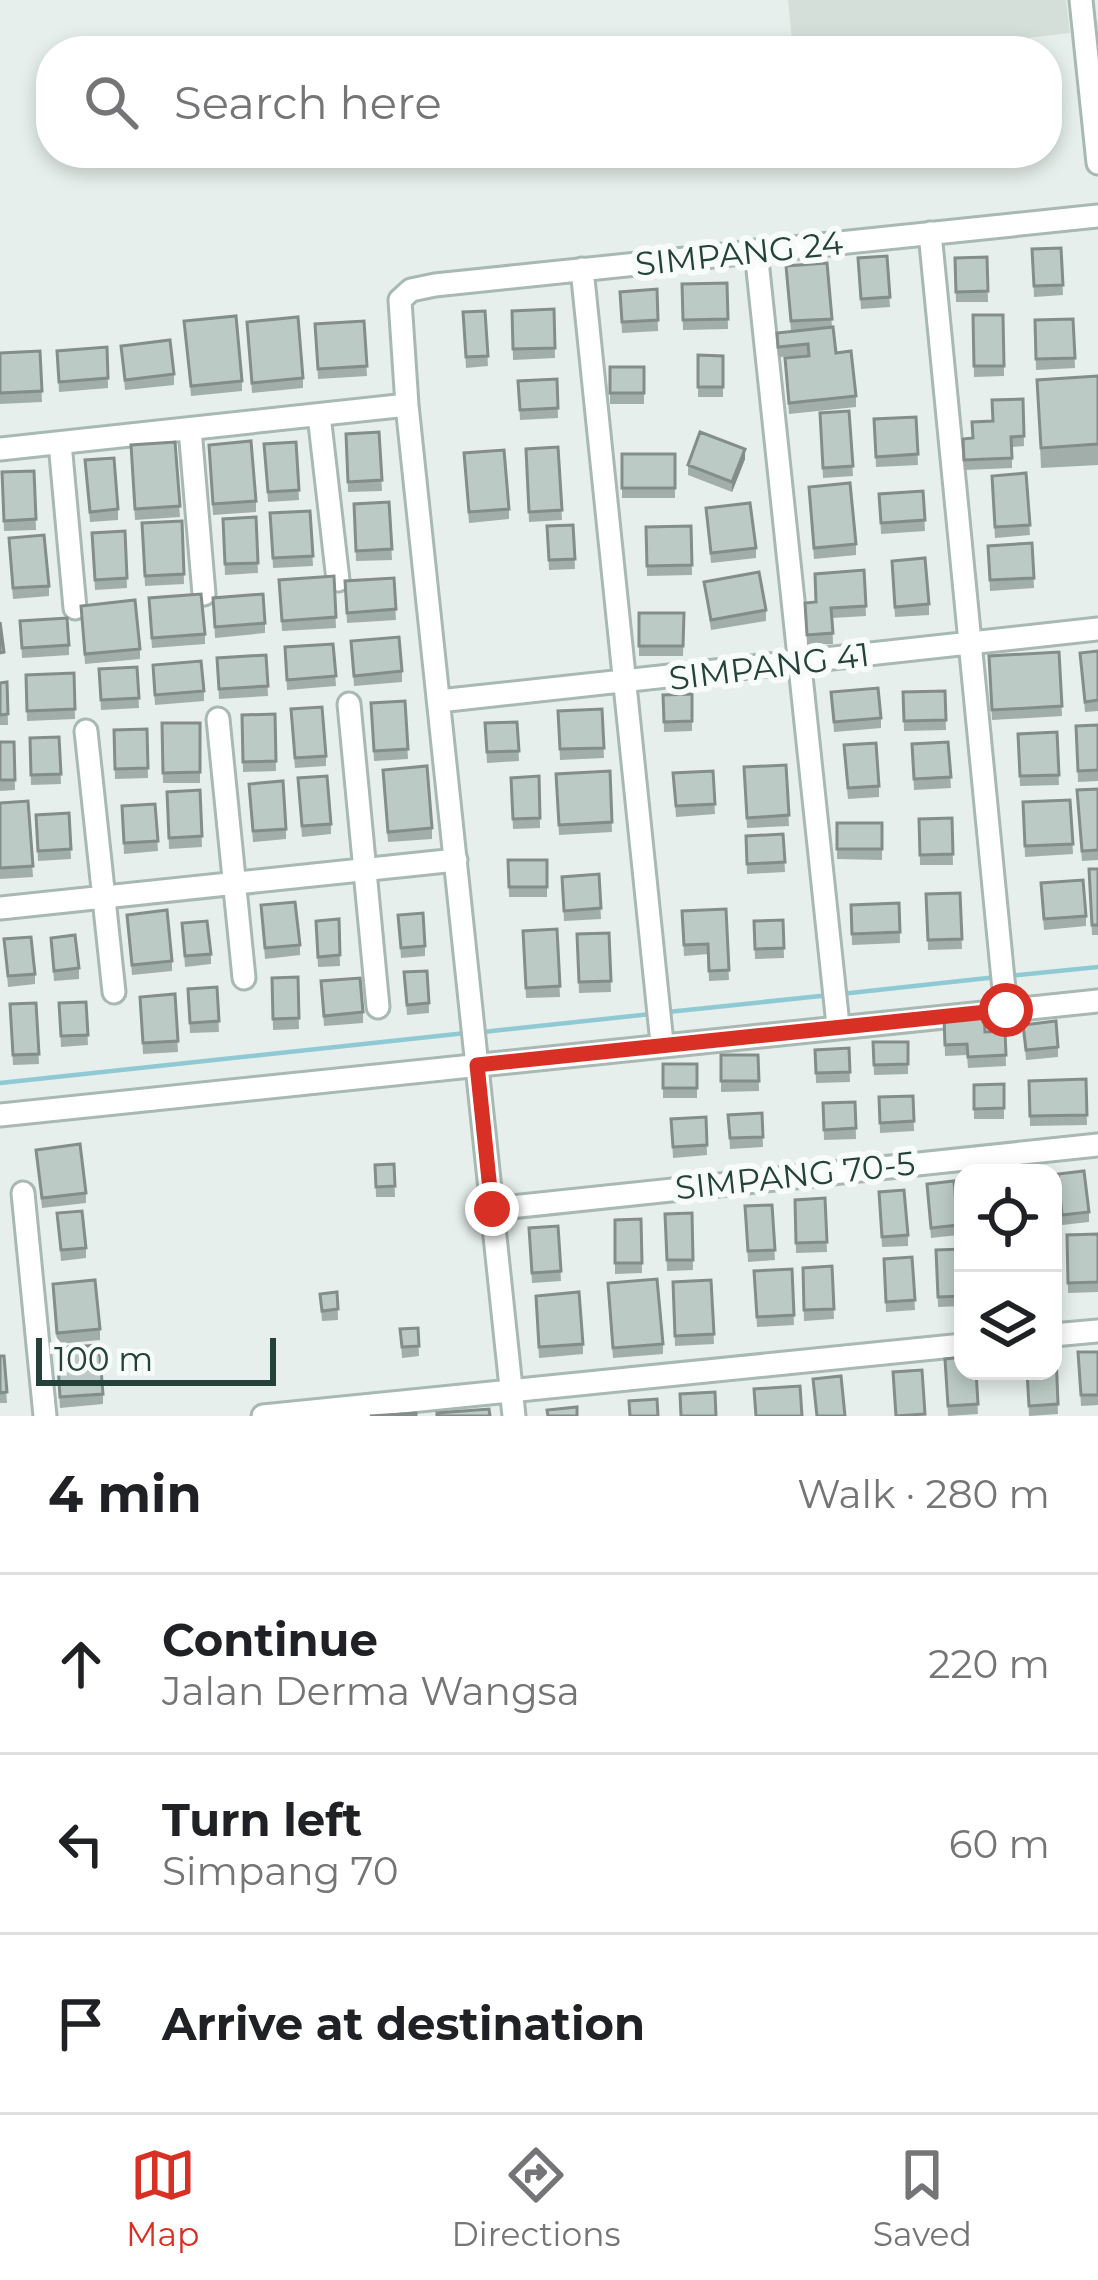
<!DOCTYPE html>
<html lang="en">
<head>
<meta charset="utf-8">
<style>
	body { margin:0; font-family:Montserrat,sans-serif; background:#f2f2f2; color:#202124 }
	.controls { position:absolute; right:36px; bottom:36px; display:grid; overflow:hidden; border-radius:24px; box-shadow:0 6px 18px #0003 }
	.controls button { width:108px; height:108px; display:grid; place-items:center; padding:0; border:0; border-bottom:3px solid #e0e0e0; background:#fff; color:#202124; font:60px sans-serif }
	.scale { position:absolute; left:36px; bottom:30px; width:240px; box-sizing:border-box; padding-left:12px; border:6px solid #24423a; border-top:0; font-size:33px; line-height:42px; white-space:nowrap; color:#24423a; -webkit-text-stroke:9px #f7fbf9; paint-order:stroke }
	.stop { position:absolute; width:36px; height:36px; margin:-27px; border:9px solid #d93025; border-radius:50%; background:#fff }
	.stop.end { background:#d93025; border-color:#fff; box-shadow:0 3px 12px #0008 }
	.list { margin:0; padding:0; list-style:none }
	h2 { display:flex; justify-content:space-between; align-items:center; height:156px; margin:0; padding:0 48px; font-size:51px }
	h2 small { font-size:39px; font-weight:400; color:#757577 }
	.list li { display:grid; grid-template-columns:78px 1fr auto; gap:36px; align-items:center; box-sizing:border-box; height:180px; padding:0 48px; border-top:3px solid #e0e0e0 }
	.list b { display:block; font-size:45px; white-space:nowrap }
	.list p { margin:0; font-size:39px; white-space:nowrap; color:#757577 }
	.list em { font-size:39px; font-style:normal; color:#757577 }
	.icon { flex:none; width:66px; height:66px; fill:none; stroke:currentColor; stroke-width:2; stroke-linecap:round; stroke-linejoin:round }
	.map { position:relative; flex:none; width:1098px; height:1416px; overflow:hidden }
	.search { position:absolute; background:#fff; box-shadow:0 6px 18px #0003; left:36px; right:36px; top:36px; height:132px; display:flex; align-items:center; gap:30px; box-sizing:border-box; padding:0 42px; border-radius:48px; color:#757577; font-size:45px }
	.sheet { height:696px; background:#fff }
	nav { display:flex; justify-content:space-around; align-items:center; box-sizing:border-box; height:168px; border-top:3px solid #e0e0e0; background:#fff; font-size:33px; color:#757577 }
	nav a { display:grid; justify-items:center; gap:6px }
	nav .on { color:#d93025 }
	.map>svg:first-child { display:block }
</style>
</head>
<body>
<div class="map">
<svg width="1098" height="1416" viewBox="0 0 1098 1416">
	<rect width="100%" height="100%" fill="#e6efeb"/>
	<path fill="#d4dfda" d="M788 0H1066L1070 33 914 51H793Z"/>
	<g fill="none" stroke-linecap="round" stroke-linejoin="round">
		<path stroke="#8ec9d4" stroke-width="4.5" d="M1008 976 1098 967
			M841 994 997 977
			M668 1012 830 995
			M483 1032 651 1014
			M0 1083 466 1033"/>
		<defs>
			<path id="minor" d="M1081 0 1098 163
				M930 233 1006 1010
				M756 251 838 1025
				M582 269 662 1043
				M319 415 338 580
				M190 429 204 594
				M60 443 75 608
				M0 449 407 405
				M439 701 1098 629
				M349 704 378 1007
				M218 719 244 978
				M86 731 114 992
				M0 908 456 860
				M0 1115 1098 1001
				M23 1193 45 1416
				M492 1209 1098 1145
				M1053 1335 1098 1331
				M263 1416 963 1345
				M514 1416 407 405 400 300 411 290 435 285 1098 216"/>
		</defs>
		<use href="#minor" stroke="#a8b8b2" stroke-width="27"/>
		<use href="#minor" stroke="#fff" stroke-width="21"/>
	</g>
	<path fill="#a1aea9" d="M1061 248 1063 295 1034 297 1032 249Z
		M887 256 890 307 861 309 858 258Z
		M987 257 988 302H956L955 258Z
		M827 263 832 327 836 353 856 396V407L789 414 785 358 808 356 778 357 777 333 791 331 786 276Z
		M727 283 728 329 683 330 682 284Z
		M657 289 658 331 622 333 620 292Z
		M554 309 555 358 513 360 512 311Z
		M485 311 488 366 466 368 463 312Z
		M973 315H1003L1004 376 974 377Z
		M1073 319 1075 368 1036 370 1035 320Z
		M184 321 242 381V391L191 396Z
		M364 321 367 376 318 379 315 324Z
		M247 322 303 378V388L252 393Z
		M121 346 174 374V385L125 390Z
		M107 347 108 388 59 392 57 351Z
		M40 351 42 402 0 404V353Z
		M698 355 723 356V397H698Z
		M610 367H644V404H610Z
		M1098 376V465L1041 468 1037 380Z
		M557 379 558 418 520 420 518 381Z
		M1023 399 1024 446 1012 447V468L964 470 963 439 972 438Z
		M849 411 853 476 823 478 820 413Z
		M916 417 918 465 876 467 874 419Z
		M379 432 382 491 348 492 346 434Z
		M175 442 180 517 135 520 131 445Z
		M296 442 299 500 268 502 264 444Z
		M558 447 562 520 529 522 526 449Z
		M622 454H675V498H622Z
		M209 455 256 501V512L213 515Z
		M745 459 732 492 688 475V465Z
		M85 460 118 509V520L90 522Z
		M464 464 509 509V519L469 523Z
		M34 471 36 530 4 531 2 472Z
		M1026 473 1030 535 995 538 992 486Z
		M809 487 856 544V555L814 559Z
		M923 491 925 531 881 534 879 494Z
		M389 502 392 560 356 561 354 504Z
		M706 508 756 548V558L711 563Z
		M310 511 313 566 273 568 270 513Z
		M256 517 258 573 225 575 223 519Z
		M182 521 184 584 145 586 142 523Z
		M573 525 575 569 549 570 547 526Z
		M691 526 692 575 647 576 646 527Z
		M125 531 127 588 95 590 92 533Z
		M1032 543 1034 588 990 591 988 546Z
		M9 548 49 586V596L13 599Z
		M864 570 866 616 832 618 833 644 807 645 805 603 816 602Z
		M892 571 929 604V615L895 617Z
		M334 576 336 628 282 631 279 580Z
		M394 578 396 620 347 623 345 581Z
		M704 582 766 610V621L711 630Z
		M213 598 265 623V633L215 638Z
		M81 606 140 649V659L85 664Z
		M149 609 205 634V644L152 648Z
		M639 613H684L683 656H639Z
		M20 621 69 645V655L22 658Z
		M351 641 402 671V682L354 686Z
		M333 644 336 686 287 690 285 647Z
		M1098 651V711L1085 712 1080 653Z
		M1059 652 1062 716 992 720 989 656Z
		M266 655 268 696 219 699 217 658Z
		M137 667 139 708 101 710 99 669Z
		M74 673 75 719 27 721 26 675Z
		M153 675 204 691V701L155 705Z
		M7 682 8 725H0V683Z
		M945 691 946 730 904 731 903 692Z
		M831 692 881 718V728L834 732Z
		M692 694V731L664 732 663 695Z
		M405 701 408 759 374 761 371 703Z
		M602 709 604 758 560 760 558 711Z
		M275 714 276 771 243 772 242 715Z
		M291 719 326 756V766L295 768Z
		M517 722 519 761 487 763 485 723Z
		M162 723H200V783H163Z
		M1098 725V781L1078 782 1076 726Z
		M147 729 148 778 115 779 114 730Z
		M1057 732 1059 785 1020 786 1018 734Z
		M59 737 61 784 31 785 30 738Z
		M0 742H14L15 790 0 791Z
		M948 742 951 788 914 790 912 744Z
		M844 755 879 786V797L848 799Z
		M786 765 789 826 747 828 744 767Z
		M610 771 612 832 559 835 556 774Z
		M713 771 715 814 676 817 673 773Z
		M539 776 540 828 513 829 511 778Z
		M383 780 432 828V839L388 842Z
		M298 789 331 824V834L302 837Z
		M1098 789V860L1082 861 1077 801Z
		M200 790 202 847 169 849 167 792Z
		M249 794 286 829V839L253 842Z
		M1070 800 1073 854 1025 857 1023 802Z
		M28 801 33 877 0 879V803Z
		M155 804 158 851 124 854 122 806Z
		M69 813 71 859 38 861 36 815Z
		M952 818 953 865H920L919 819Z
		M837 823H882V860L837 859Z
		M783 834 785 872 747 874 746 836Z
		M508 860H547V897H509Z
		M1089 869H1098V935H1092Z
		M599 874 601 919 564 921 562 877Z
		M960 893 962 949 928 950 926 894Z
		M1041 894 1086 916V926L1044 930Z
		M899 903 900 943 852 945 851 905Z
		M261 905 300 945V955L265 959Z
		M726 909 729 980 709 981 708 954 684 956 682 911Z
		M127 915 172 961V971L132 975Z
		M398 915 425 946V956L401 958Z
		M339 919 340 966 318 967 316 921Z
		M783 920 784 958 755 959 754 921Z
		M182 923 211 954V964L185 967Z
		M557 929 560 997 526 998 523 931Z
		M609 933 611 992 579 993 577 934Z
		M51 938 79 968V979L54 981Z
		M4 939 35 974V984L8 987Z
		M404 972 429 1003V1013L407 1015Z
		M298 977 299 1029 273 1030 272 978Z
		M321 981 363 1012V1023L324 1026Z
		M217 987 219 1032 190 1033 188 989Z
		M175 994 178 1052 143 1054 140 997Z
		M86 1002 88 1045 61 1047 59 1003Z
		M36 1003 39 1064 13 1065 10 1004Z
		M944 1018 985 1032 1005 1031 1006 1066 968 1068 967 1055 945 1056Z
		M1023 1025 1058 1047V1057L1026 1060Z
		M873 1042H908V1074L874 1075Z
		M849 1048 850 1082 816 1083 815 1050Z
		M721 1055H758L759 1091 721 1092Z
		M663 1064H697V1098H663Z
		M1086 1079 1087 1125 1030 1126 1029 1081Z
		M1004 1084V1119H974V1085Z
		M913 1096 914 1131 880 1133 879 1097Z
		M855 1102 856 1139 824 1140 823 1103Z
		M762 1113 763 1147 730 1149 728 1115Z
		M706 1117 707 1155 673 1158 671 1119Z
		M36 1150 86 1193V1203L42 1208Z
		M394 1164 395 1197H376L375 1165Z
		M1058 1174 1089 1212V1222L1062 1225Z
		M927 1184 958 1225V1235L931 1238Z
		M879 1192 908 1235V1246L882 1247Z
		M825 1198 827 1252 796 1253 795 1200Z
		M772 1205 775 1260 748 1262 745 1206Z
		M57 1213 86 1248V1258L61 1261Z
		M692 1213 693 1270 667 1271 665 1214Z
		M641 1219 642 1273 615 1274V1220Z
		M558 1226 561 1281 532 1283 529 1228Z
		M1098 1234V1292L1068 1293 1067 1235Z
		M963 1249V1306L938 1307 936 1250Z
		M912 1257 915 1310 886 1312 884 1259Z
		M832 1266 834 1319 804 1321 803 1268Z
		M792 1269 794 1325 757 1327 754 1271Z
		M711 1280 714 1344 675 1346 673 1282Z
		M53 1284 100 1329V1340L57 1344Z
		M337 1292 338 1320 322 1321 320 1294Z
		M608 1294 663 1344V1354L613 1358Z
		M536 1306 583 1344V1354L539 1358Z
		M418 1328 419 1356 402 1358 400 1329Z
		M1078 1352H1098V1405L1081 1406Z
		M1056 1354 1058 1414 1029 1416 1027 1371Z
		M0 1356H4L7 1403H0Z
		M57 1359 103 1394V1404L60 1408Z
		M945 1359 976 1371 978 1414 948 1416Z"/>
	<path fill="#838d89" d="M745 449V459L732 492V482Z"/>
	<path fill="#bbcac4" stroke="#838d89" stroke-width="3" d="M1061 248 1063 285 1034 286 1032 249Z
		M887 256 890 297 861 299 858 258Z
		M987 257 988 291 956 292 955 258Z
		M827 263 832 319 791 321 786 266Z
		M727 283 728 319 683 320 682 284Z
		M657 289 658 320 622 322 620 292Z
		M554 309 555 348 513 349 512 311Z
		M485 311 488 356 466 357 463 312Z
		M973 315H1003L1004 366H974Z
		M236 316 242 381 191 386 184 321Z
		M298 317 303 378 252 383 247 322Z
		M1073 319 1075 358 1036 359 1035 320Z
		M364 321 367 366 318 369 315 324Z
		M833 327 836 353 851 351 856 396 789 403 785 358 809 356 808 344 778 347 777 333Z
		M170 340 174 374 125 380 121 346Z
		M107 347 108 378 59 382 57 351Z
		M40 351 42 391 0 393V353Z
		M698 355 723 356V387H698Z
		M610 367H644V393H610Z
		M1098 376V444L1041 448 1037 380Z
		M557 379 558 408 520 410 518 381Z
		M1023 399 1024 436 1011 437 1012 458 964 460 963 439 973 438 972 422 993 421 992 400Z
		M849 411 853 466 823 468 820 413Z
		M916 417 918 454 876 457 874 419Z
		M379 432 382 480 348 482 346 434Z
		M700 432 745 449 732 482 688 465Z
		M251 441 256 501 213 504 209 445Z
		M175 442 180 506 135 509 131 445Z
		M296 442 299 490 268 492 264 444Z
		M558 447 562 510 529 512 526 449Z
		M504 450 509 509 469 512 464 453Z
		M622 454H675V488H622Z
		M114 458 118 509 90 512 85 460Z
		M34 471 36 519 4 521 2 472Z
		M1026 473 1030 525 995 527 992 476Z
		M850 483 856 544 814 548 809 487Z
		M923 491 925 520 881 523 879 494Z
		M389 502 392 549 356 551 354 504Z
		M750 503 756 548 711 553 706 508Z
		M310 511 313 556 273 558 270 513Z
		M256 517 258 563 225 564 223 519Z
		M182 521 184 574 145 576 142 523Z
		M573 525 575 559 549 560 547 526Z
		M691 526 692 565 647 566 646 527Z
		M125 531 127 578 95 580 92 533Z
		M44 535 49 586 13 588 9 538Z
		M1032 543 1034 578 990 580 988 546Z
		M925 558 929 604 895 607 892 561Z
		M864 570 866 606 831 608 833 633 807 635 805 603 816 602 815 574Z
		M759 572 766 610 711 620 704 582Z
		M334 576 336 617 282 621 279 580Z
		M394 578 396 609 347 613 345 581Z
		M201 594 205 634 152 638 149 598Z
		M263 594 265 623 215 627 213 598Z
		M135 600 140 649 85 654 81 606Z
		M639 613H684L683 646H639Z
		M67 618 69 645 22 648 20 621Z
		M0 622 4 652 0 653Z
		M399 637 402 671 354 676 351 641Z
		M333 644 336 676 287 680 285 647Z
		M1098 651V700L1085 702 1080 653Z
		M1059 652 1062 706 992 710 989 656Z
		M266 655 268 686 219 689 217 658Z
		M201 661 204 691 155 695 153 665Z
		M137 667 139 698 101 700 99 669Z
		M74 673 75 709 27 711 26 675Z
		M7 682 8 714 0 715V683Z
		M878 688 881 718 834 722 831 692Z
		M945 691 946 720 904 721 903 692Z
		M692 694V721L664 722 663 695Z
		M405 701 408 749 374 751 371 703Z
		M322 707 326 756 295 758 291 709Z
		M602 709 604 748 560 749 558 711Z
		M275 714 276 761 243 762 242 715Z
		M517 722 519 751 487 752 485 723Z
		M162 723H200V772L163 773Z
		M1098 725V770L1078 771 1076 726Z
		M147 729 148 768 115 769 114 730Z
		M1057 732 1059 775 1020 776 1018 734Z
		M59 737 61 774 31 775 30 738Z
		M0 742H14L15 780H0Z
		M948 742 951 777 914 779 912 744Z
		M876 743 879 786 848 788 844 745Z
		M786 765 789 815 747 818 744 767Z
		M427 766 432 828 388 832 383 770Z
		M610 771 612 822 559 825 556 774Z
		M713 771 715 804 676 806 673 773Z
		M327 776 331 824 302 826 298 778Z
		M539 776 540 818 513 819 511 778Z
		M283 781 286 829 253 831 249 784Z
		M1098 789V850L1082 851 1077 790Z
		M200 790 202 836 169 838 167 792Z
		M1070 800 1073 844 1025 846 1023 802Z
		M28 801 33 866 0 868V803Z
		M155 804 158 841 124 843 122 806Z
		M69 813 71 849 38 851 36 815Z
		M952 818 953 854 920 855 919 819Z
		M837 823H882V849H837Z
		M783 834 785 862 747 864 746 836Z
		M508 860H547V887H509Z
		M1089 869H1098V925H1092Z
		M599 874 601 908 564 911 562 877Z
		M1083 880 1086 916 1044 919 1041 883Z
		M960 893 962 939 928 940 926 894Z
		M295 902 300 945 265 948 261 905Z
		M899 903 900 932 852 934 851 905Z
		M726 909 729 970 709 971 708 944 684 945 682 911Z
		M167 910 172 961 132 965 127 915Z
		M423 913 425 946 401 948 398 915Z
		M339 919 340 955 318 957 316 921Z
		M783 920 784 948 755 949 754 921Z
		M207 921 211 954 185 956 182 923Z
		M557 929 560 986 526 988 523 931Z
		M609 933 611 981 579 982 577 934Z
		M75 935 79 968 54 971 51 938Z
		M31 937 35 974 8 976 4 939Z
		M427 971 429 1003 407 1005 404 972Z
		M298 977 299 1018 273 1019 272 978Z
		M360 978 363 1012 324 1016 321 981Z
		M217 987 219 1021 190 1023 188 989Z
		M175 994 178 1041 143 1043 140 997Z
		M86 1002 88 1035 61 1036 59 1003Z
		M36 1003 39 1054 13 1055 10 1004Z
		M984 1016 985 1032 1005 1031 1006 1055 968 1057 967 1044 945 1045 944 1018Z
		M1056 1021 1058 1047 1026 1050 1023 1025Z
		M873 1042H908V1064L874 1065Z
		M849 1048 850 1072 816 1073 815 1050Z
		M721 1055H758L759 1081H721Z
		M663 1064H697V1088H663Z
		M1086 1079 1087 1115 1030 1116 1029 1081Z
		M1004 1084V1108L974 1109V1085Z
		M913 1096 914 1121 880 1123 879 1097Z
		M855 1102 856 1128 824 1130 823 1103Z
		M762 1113 763 1137 730 1138 728 1115Z
		M706 1117 707 1145 673 1147 671 1119Z
		M80 1144 86 1193 42 1198 36 1150Z
		M394 1164 395 1186 376 1187 375 1165Z
		M1084 1171 1089 1212 1062 1215 1058 1174Z
		M954 1181 958 1225 931 1228 927 1184Z
		M904 1190 908 1235 882 1237 879 1192Z
		M825 1198 827 1242 796 1243 795 1200Z
		M772 1205 775 1250 748 1251 745 1206Z
		M82 1211 86 1248 61 1250 57 1213Z
		M692 1213 693 1260H667L665 1214Z
		M641 1219 642 1263H615V1220Z
		M558 1226 561 1271 532 1273 529 1228Z
		M1098 1234V1282L1068 1283 1067 1235Z
		M963 1249V1296L938 1297 936 1250Z
		M912 1257 915 1300 886 1302 884 1259Z
		M832 1266 834 1309 804 1310 803 1268Z
		M792 1269 794 1315 757 1317 754 1271Z
		M657 1279 663 1344 613 1348 608 1283Z
		M95 1280 100 1329 57 1333 53 1284Z
		M711 1280 714 1334 675 1336 673 1282Z
		M337 1292 338 1309 322 1311 320 1294Z
		M579 1292 583 1344 539 1347 536 1296Z
		M418 1328 419 1346 402 1347 400 1329Z
		M99 1345 103 1394 60 1397 57 1348Z
		M1078 1352H1098V1395H1081Z
		M1053 1354H1056L1058 1404 1029 1406 1027 1371H1053Z
		M0 1356H4L7 1392 0 1393Z
		M963 1357V1371H976L978 1404 948 1406 945 1359Z
		M922 1370 925 1414 896 1416 893 1372Z
		M841 1376 845 1416H817L813 1379Z
		M800 1386 802 1416H756L754 1389Z
		M715 1392 716 1416H681L680 1394Z
		M657 1399 658 1416H630L629 1401Z
		M577 1407V1416H548L547 1410Z
		M489 1409 490 1416H437V1413Z
		M416 1413V1416H370Z"/>
	<g fill="none" stroke-linecap="round" stroke-linejoin="round">
		<path stroke="#d93025" stroke-width="15" d="M492 1209 477 1065 1006 1010"/>
	</g>
	<g text-anchor="middle" stroke-width="12" stroke-linejoin="round" paint-order="stroke">
		<g font-size="33" fill="#24423a" stroke="#f7fbf9">
			<text transform="translate(739 253) rotate(-6)" y="12">SIMPANG 24</text>
			<text transform="translate(769 666) rotate(-7)" y="12">SIMPANG 41</text>
			<text transform="translate(795 1175) rotate(-6)" y="12">SIMPANG 70-5</text>
		</g>
	</g>
</svg>
<div class="controls">
<button><svg class="icon" aria-label="locate" viewBox="0 0 24 24"><circle cx="12" cy="12" r="6"/><path d="M12 2v4M12 18v4M2 12h4M18 12h4"/></svg></button>
<button><svg class="icon" aria-label="layers" viewBox="0 0 24 24"><path d="M12 4l9 5-9 5-9-5zM3 14l9 5 9-5"/></svg></button>
</div>
<div class="scale">100 m</div>
<div class="stop" style="left:1006px;top:1010px"></div>
<div class="stop end" style="left:492px;top:1209px"></div>
<div class="search"><svg class="icon" aria-label="search" viewBox="0 0 24 24"><circle cx="10" cy="10" r="6"/><path d="M15 15l6 6"/></svg>Search here</div>
</div>
<section class="sheet">
<h2>4 min<small>Walk · 280 m</small></h2>
<ul class="list">
<li><svg class="icon" aria-label="ahead" viewBox="0 0 24 24"><path d="M12 20V5M6 11l6-6 6 6"/></svg><div><b>Continue</b><p>Jalan Derma Wangsa</p></div><em>220 m</em></li>
<li><svg class="icon" aria-label="left" viewBox="0 0 24 24"><path d="M17 20v-9H6M10 6l-5 5 5 5"/></svg><div><b>Turn left</b><p>Simpang 70</p></div><em>60 m</em></li>
<li><svg class="icon" aria-label="arrive" viewBox="0 0 24 24"><path d="M6 21V4h12l-3 4 3 4H6"/></svg><div><b>Arrive at destination</b></div></li>
</ul>
</section>
<nav>
<a class="on"><svg class="icon" aria-label="map" viewBox="0 0 24 24"><path d="M3 6l6-2 6 2 6-2v14l-6 2-6-2-6 2zM9 4v14M15 6v14"/></svg>Map</a>
<a><svg class="icon" aria-label="directions" viewBox="0 0 24 24"><path d="M12 3l9 9-9 9-9-9zM9 14v-3h6M13 9l2 2-2 2"/></svg>Directions</a>
<a><svg class="icon" aria-label="saved" viewBox="0 0 24 24"><path d="M7 4h10v16l-5-4-5 4z"/></svg>Saved</a>
</nav>
</body>
</html>
